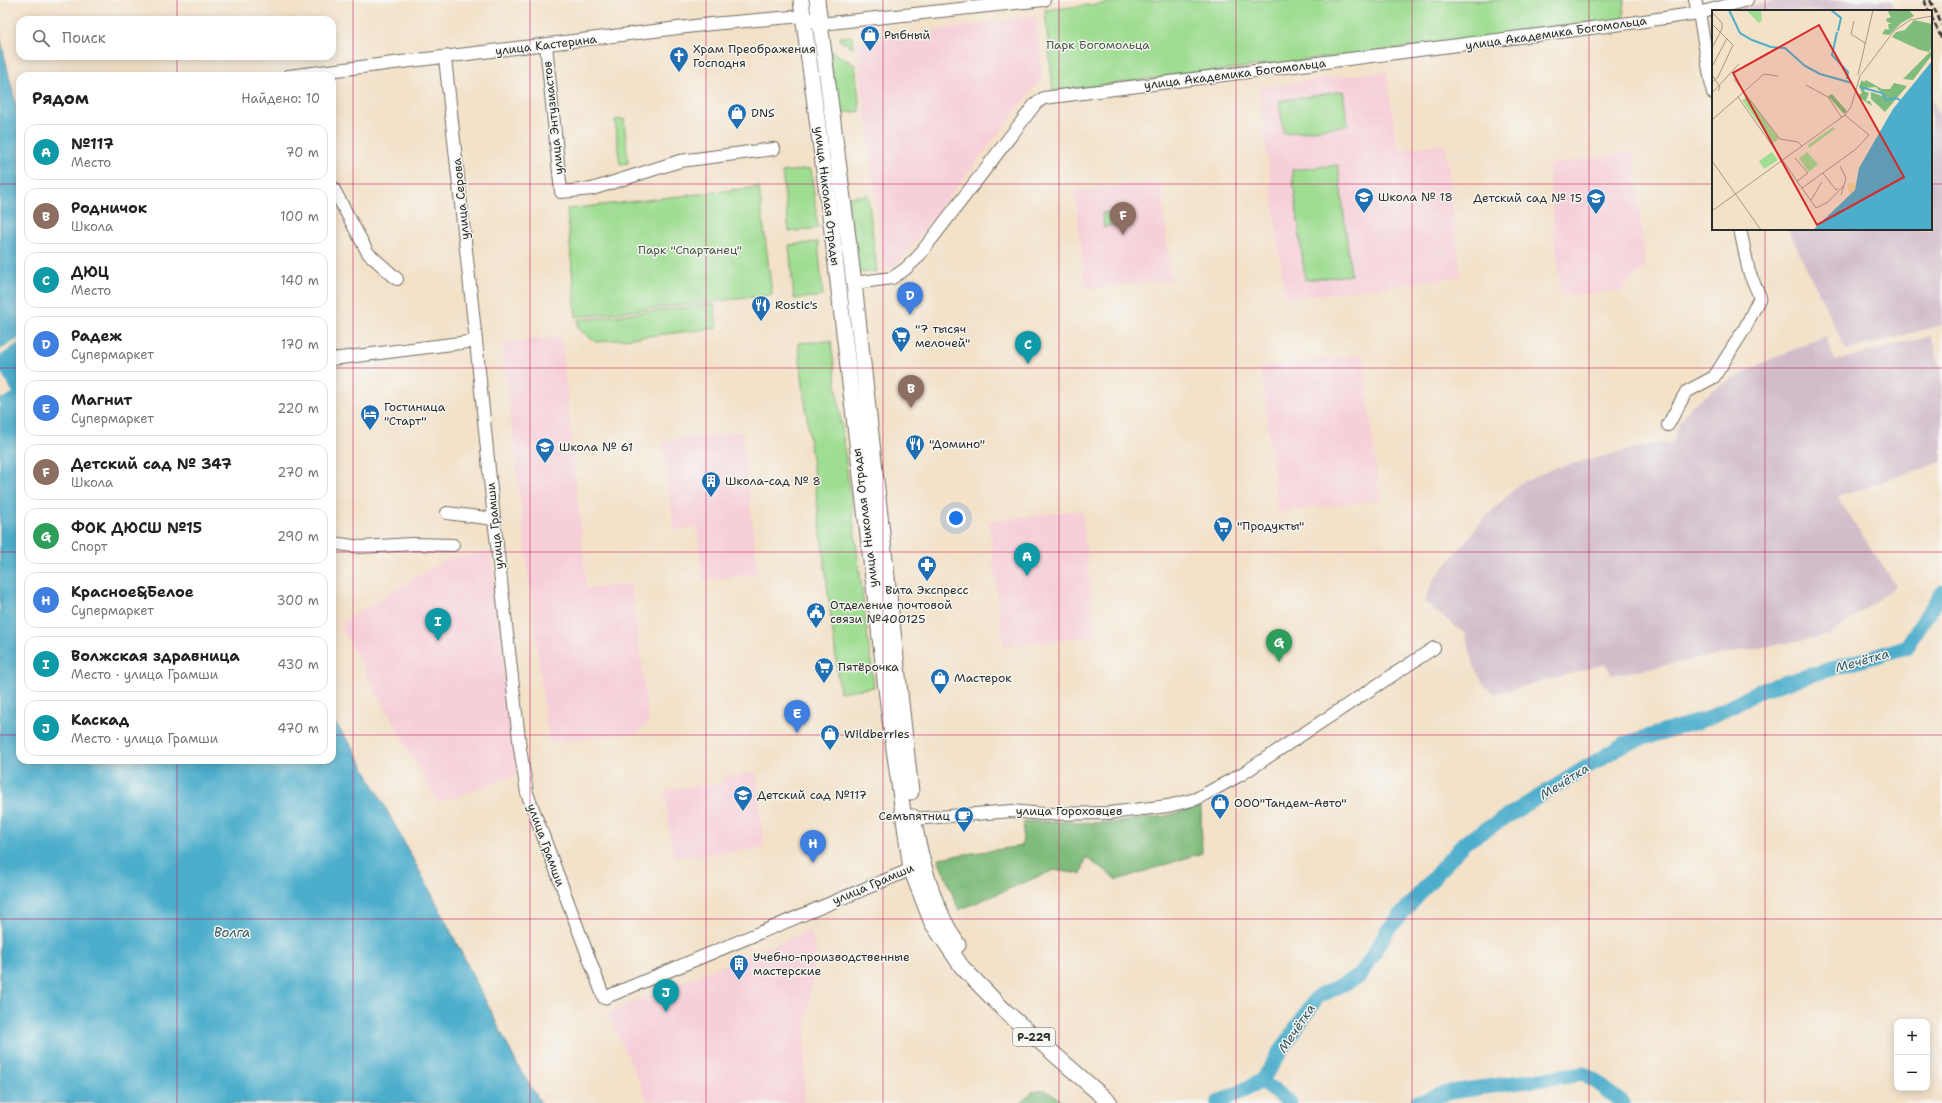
<!DOCTYPE html>
<html lang="ru">
<head>
<meta charset="utf-8">
<style>
	body { margin:0; font-family:"Shantell Sans",sans-serif; background:#f2f2f2; color:#222 }
	.controls { position:absolute; right:12px; bottom:12px; display:grid; overflow:hidden; border-radius:8px; box-shadow:0 2px 10px #0003 }
	.controls button { width:36px; height:36px; display:grid; place-items:center; padding:0; border:0; border-bottom:1px solid #e0e0e0; background:#fff; color:#222; font:20px sans-serif }
	.you { position:absolute; left:956px; top:518px; width:14px; height:14px; margin:-10px; border:3px solid #fff; border-radius:50%; background:#1a73e8; box-shadow:0 0 0 6px #1a73e833 }
	.badge { display:grid; place-items:center; width:26px; height:26px; border-radius:50%; background:#1f6fb2; color:#fff; font-size:13px; font-weight:700 }
	.pin { position:absolute; translate:-50% -33px; filter:drop-shadow(0 1px 2px #0008) }
	.pin::after { content:''; position:absolute; top:21px; width:14px; height:12px; background:inherit; clip-path:polygon(0 0,100% 0,50% 100%) }
	.list { margin:0; padding:0; list-style:none }
	h2 { display:flex; justify-content:space-between; align-items:center; height:52px; margin:0; padding:0 16px; font-size:17px }
	h2 small { font-size:13px; font-weight:400; color:#767676 }
	.list li { display:grid; grid-template-columns:26px 1fr auto; gap:12px; align-items:center; box-sizing:border-box; height:56px; margin:0 8px 8px; padding:0 8px; border:1px solid #e0e0e0; border-radius:12px }
	.list b { display:block; font-size:15px; white-space:nowrap }
	.list p { margin:0; font-size:13px; white-space:nowrap; color:#767676 }
	.list em { font-size:13px; font-style:normal; color:#767676 }
	.icon { flex:none; width:22px; height:22px; fill:none; stroke:currentColor; stroke-width:2; stroke-linecap:round; stroke-linejoin:round }
	.map { position:relative; flex:none; width:1942px; height:1103px; overflow:hidden }
	.search { position:absolute; background:#fff; box-shadow:0 2px 10px #0003; left:16px; top:16px; width:320px; height:44px; display:flex; align-items:center; gap:10px; box-sizing:border-box; padding:0 14px; border-radius:12px; color:#767676; font-size:15px }
	.panel { position:absolute; background:#fff; box-shadow:0 2px 10px #0003; left:16px; top:72px; width:320px; height:692px; border-radius:12px }
	.map>svg:first-child { display:block }
</style>
</head>
<body>
<div class="map">
<svg width="1942" height="1103" viewBox="0 0 1942 1103">
	<rect width="100%" height="100%" fill="#f6f6f2"/>
	<filter id="ink" filterUnits="userSpaceOnUse"><feTurbulence type="fractalNoise" baseFrequency=".025" numOctaves="2"/><feDisplacementMap in="SourceGraphic" scale="8" xChannelSelector="R" yChannelSelector="G"/><feConvolveMatrix kernelMatrix="1 2 1 2 8 2 1 2 1" color-interpolation-filters="sRGB"/></filter>
	<filter id="wash" filterUnits="userSpaceOnUse"><feTurbulence type="fractalNoise" baseFrequency=".012" numOctaves="4" result="noise"/><feDisplacementMap in="SourceGraphic" scale="16" xChannelSelector="R" yChannelSelector="G"/><feGaussianBlur stdDeviation="0.9" result="paint"/><feColorMatrix in="noise" values="0 0 0 0 0 0 0 0 0 0 0 0 0 0 0 0 0 1.4 0 .05"/><feComposite in="paint" operator="in"/></filter>
	<g filter="url(#wash)">
		<rect width="100%" height="100%" fill="#f3e1c8"/>
		<path fill="#f6cfd8" d="M1036 16 1043 76 895 267 884 269 857 42Z
			M1387 71 1397 150 1445 144 1461 277 1285 299 1259 87Z
			M1634 152 1645 266 1621 291 1561 296 1548 165Z
			M1161 182 1171 280 1085 289 1075 191Z
			M561 337 587 589 631 584 649 724 637 733 548 742 502 343Z
			M1363 355 1380 500 1278 512 1261 367Z
			M742 432 758 574 703 580 697 527 674 530 663 441Z
			M1082 510 1095 636 1003 646 989 521Z
			M491 552 517 775 438 803 339 624 448 558Z
			M756 773 764 848 673 858 665 790 723 783 722 777Z
			M810 930 816 951 806 1025 804 1103H649L608 1014 611 1011Z"/>
		<path fill="#d1bdca" d="M1778 0H1890L1895 11H1729Z
			M1931 97 1942 122V325L1846 350 1788 229H1931Z
			M1825 336 1835 361 1931 336 1942 372V462L1837 497 1896 586 1829 635 1612 675 1606 664 1494 694 1485 686 1476 671 1465 634 1424 602 1434 580 1482 521 1519 484 1555 468 1650 445 1673 442 1679 423 1691 406 1718 387 1769 360Z"/>
		<path fill="#9fdd92" stroke="#65845e" d="M1135 0H1625L1623 21 1053 91 1045 10Z
			M852 36 853 48 839 40 840 37Z
			M829 50 855 65 860 111 837 114Z
			M1343 91 1348 125 1284 134 1279 101Z
			M624 119 628 163 620 164 615 120Z
			M1338 165 1351 275 1305 280 1292 170Z
			M811 169 818 228 789 232 782 172Z
			M759 187 772 295 576 317 567 209Z
			M868 195 877 271 856 273 848 197Z
			M1109 212 1111 226 1104 227 1102 213Z
			M818 242 823 296 794 299 789 245Z
			M714 304 717 328 596 342 578 329V320Z
			M831 341 874 687 840 692 798 343Z"/>
		<path fill="#7fbc7c" stroke="#557454" d="M1201 806 1202 853 1117 880 1086 857 1081 874 1054 870 959 910 938 858 1022 846 1024 821 1110 823 1166 816Z
			M1045 1090 1065 1103H1021L1032 1092Z"/>
		<path fill="#4daecc" stroke="#3c6c7c" d="M0 36 20 124V760H332V719L354 749 436 902 519 1068 541 1103H0Z"/>
		<path fill="#f3e1c8" d="M20 338V342L0 356V350Z
			M0 371 13 393 1 399 0 397Z"/>
		<g fill="none" stroke-linecap="round" stroke-linejoin="round">
			<path stroke="#4daecc" stroke-width="15" d="M1261 1081 1290 1103
				M1218 1103 1261 1081 1317 997 1360 976 1387 931 1464 843 1624 744 1709 718 1763 689 1906 647 1942 592
				M1417 1103 1450 1092 1584 1073 1623 1103"/>
		</g>
	</g>
	<g filter="url(#ink)">
		<g fill="none" stroke-linecap="round" stroke-linejoin="round">
			<defs>
				<path id="minor" d="M1695 0 1699 13 1713 93
					M546 45 561 192 592 189 680 161 774 149
					M445 58 476 341 494 519 520 748 527 793 604 998 919 866
					M288 76 711 24 803 16 820 24 1044 0
					M332 186 368 253 397 279
					M854 283 892 278 904 270 917 258 1036 103 1044 98 1630 23 1699 13 1747 0
					M332 359 476 341
					M1668 425 1686 392 1714 377 1745 328 1760 297 1749 272 1740 229
					M447 513 494 519
					M332 543 361 547 412 544 453 545
					M914 819 1012 811 1043 814 1109 813 1168 806 1196 799 1242 774 1434 648"/>
				<path id="major" d="M801 0 831 223 889 713 911 869 932 923 962 967 1005 1011 1110 1103
					M817 0 854 283 911 792
					M913 817C921 862 933 907 958 945"/>
			</defs>
			<use href="#minor" stroke="#716b62" stroke-width="14"/>
			<use href="#major" stroke="#716b62" stroke-width="17"/>
			<use href="#minor" stroke="#fff" stroke-width="12"/>
			<use href="#major" stroke="#fff" stroke-width="15"/>
			<path stroke="#2b2b2b" stroke-width="2.5" stroke-dasharray="6 3" stroke-linecap="butt" d="M1924 0 1929 11
				M1930 0 1942 25
				M1931 16 1942 39"/>
		</g>
	</g>
	<path fill="none" stroke="#c2185b" stroke-width="1" stroke-opacity="0.55" d="M177 0V20M353 0V1103M530 0V1103M706 0V1103M883 0V1103M1059 0V1103M1236 0V1103M1412 0V1103M1589 0V1103M1765 0V11M177 56V76M0 184H20M332 184H1713M1931 184H1942M1765 229V1103M0 368H20M332 368H1942M0 552H20M332 552H1942M0 735H20M332 735H1942M177 760V1103M0 919H1942"/>
	<defs>
		<symbol id="shop-pin" viewBox="-11 -11 22 30"><path d="M0 17L-7.5 6A9.5 9.5 0 1 1 7.5 6Z" fill="#1f6fb2" stroke="#f6f6f2"/><path d="M-5-2.5h2.3a2.7 3.5 0 0 1 5.4 0H5L5.5 6h-11ZM-1.5-2.5h3a1.5 2.3 0 0 0-3 0Z" fill="#fff"/></symbol>
		<symbol id="church-pin" viewBox="-11 -11 22 30"><path d="M0 17L-7.5 6A9.5 9.5 0 1 1 7.5 6Z" fill="#1f6fb2" stroke="#f6f6f2"/><path d="M-1.2-6h2.4v3.5h3.3v2.4h-3.3V6h-2.4V-.1h-3.3v-2.4h3.3Z" fill="#fff"/></symbol>
		<symbol id="school-pin" viewBox="-11 -11 22 30"><path d="M0 17L-7.5 6A9.5 9.5 0 1 1 7.5 6Z" fill="#1f6fb2" stroke="#f6f6f2"/><path d="M0-5L7-2L0 1L-7-2ZM-4 1L0 2.5L4 1V4Q0 6-4 4Z" fill="#fff"/></symbol>
		<symbol id="restaurant-pin" viewBox="-11 -11 22 30"><path d="M0 17L-7.5 6A9.5 9.5 0 1 1 7.5 6Z" fill="#1f6fb2" stroke="#f6f6f2"/><path d="M-5-6h1v4h1v-4h1v4h1v-4h1v5L-1.5 .5V6h-2V.5L-5-1ZM5-6V6H3V1.5H1.5Q1.5-4 5-6Z" fill="#fff"/></symbol>
		<symbol id="supermarket-pin" viewBox="-11 -11 22 30"><path d="M0 17L-7.5 6A9.5 9.5 0 1 1 7.5 6Z" fill="#1f6fb2" stroke="#f6f6f2"/><path d="M-6-5.5h2.5l.6 2H6L4.5 2H-2.5L-4.4-4H-6ZM-1.5 3.2a1.3 1.3 0 1 0 .1 0ZM3 3.2a1.3 1.3 0 1 0 .1 0Z" fill="#fff"/></symbol>
		<symbol id="hotel-pin" viewBox="-11 -11 22 30"><path d="M0 17L-7.5 6A9.5 9.5 0 1 1 7.5 6Z" fill="#1f6fb2" stroke="#f6f6f2"/><path d="M-6-4.5h1.5V1H6V5H4.5V3h-9V5H-6ZM-4 0a1.8 1.8 0 1 1 3.6 0ZM.5 0V-2.5h3Q6-2.5 6 0Z" fill="#fff"/></symbol>
		<symbol id="building-pin" viewBox="-11 -11 22 30"><path d="M0 17L-7.5 6A9.5 9.5 0 1 1 7.5 6Z" fill="#1f6fb2" stroke="#f6f6f2"/><path d="M-4-6H4V6H1V3H-1V6H-4ZM-2.5-4.3h1.7v1.8h-1.7ZM.8-4.3h1.7v1.8H.8ZM-2.5-1h1.7V.8h-1.7ZM.8-1h1.7V.8H.8Z" fill="#fff"/></symbol>
		<symbol id="pharmacy-pin" viewBox="-11 -11 22 30"><path d="M0 17L-7.5 6A9.5 9.5 0 1 1 7.5 6Z" fill="#1f6fb2" stroke="#f6f6f2"/><path d="M-2-6h4v4h4v4h-4v4h-4v-4h-4v-4h4Z" fill="#fff"/></symbol>
		<symbol id="civic-pin" viewBox="-11 -11 22 30"><path d="M0 17L-7.5 6A9.5 9.5 0 1 1 7.5 6Z" fill="#1f6fb2" stroke="#f6f6f2"/><path d="M-.6-6.5H3V-4.5H.6V-3L4-1V1h2V6H-6V1h2V-1L-.6-3ZM-1.2 2.5V6h2.4V2.5Z" fill="#fff"/></symbol>
		<symbol id="cafe-pin" viewBox="-11 -11 22 30"><path d="M0 17L-7.5 6A9.5 9.5 0 1 1 7.5 6Z" fill="#1f6fb2" stroke="#f6f6f2"/><path d="M-5.5-4.5H6V0H3Q3 3.5 0 3.5H-2.5Q-5.5 3.5-5.5 0ZM3-3.2v2h1.7v-2ZM-6 4.5H4V6H-6Z" fill="#fff"/></symbol>
	</defs>
	<g fill-rule="evenodd">
		<use href="#shop-pin" x="859" y="24" width="22" height="30"/>
		<use href="#church-pin" x="668" y="45" width="22" height="30"/>
		<use href="#shop-pin" x="726" y="102" width="22" height="30"/>
		<use href="#school-pin" x="1353" y="186" width="22" height="30"/>
		<use href="#school-pin" x="1585" y="187" width="22" height="30"/>
		<use href="#restaurant-pin" x="750" y="294" width="22" height="30"/>
		<use href="#supermarket-pin" x="890" y="325" width="22" height="30"/>
		<use href="#hotel-pin" x="359" y="403" width="22" height="30"/>
		<use href="#restaurant-pin" x="904" y="433" width="22" height="30"/>
		<use href="#school-pin" x="534" y="436" width="22" height="30"/>
		<use href="#building-pin" x="700" y="470" width="22" height="30"/>
		<use href="#supermarket-pin" x="1212" y="515" width="22" height="30"/>
		<use href="#pharmacy-pin" x="916" y="554" width="22" height="30"/>
		<use href="#civic-pin" x="805" y="601" width="22" height="30"/>
		<use href="#supermarket-pin" x="813" y="656" width="22" height="30"/>
		<use href="#shop-pin" x="929" y="667" width="22" height="30"/>
		<use href="#shop-pin" x="819" y="723" width="22" height="30"/>
		<use href="#school-pin" x="732" y="784" width="22" height="30"/>
		<use href="#shop-pin" x="1209" y="792" width="22" height="30"/>
		<use href="#cafe-pin" x="953" y="805" width="22" height="30"/>
		<use href="#building-pin" x="728" y="953" width="22" height="30"/>
	</g>
	<g text-anchor="middle" stroke-width="3" stroke-linejoin="round" paint-order="stroke">
		<rect fill="#f6f6f2" stroke="#686867" stroke-width="1" x="1013" y="1028" width="42" height="18" rx="3"/>
		<g font-size="11" font-weight="bold" fill="#2b2b2b">
			<text x="1034" y="1041">Р-229</text>
		</g>
		<g font-size="12" fill="#2b2b2b" stroke="#f6f6f2">
			<text transform="translate(1556 33) rotate(-8)" y="4">улица Академика Богомольца</text>
			<text transform="translate(546 45) rotate(-7)" y="4">улица Кастерина</text>
			<text transform="translate(1235 74) rotate(-7)" y="4">улица Академика Богомольца</text>
			<text transform="translate(553 118) rotate(-96)" y="4">улица Энтузиастов</text>
			<text transform="translate(827 196) rotate(83)" y="4">улица Николая Отрады</text>
			<text transform="translate(461 199) rotate(-96)" y="4">улица Серова</text>
			<text transform="translate(865 518) rotate(-97)" y="4">улица Николая Отрады</text>
			<text transform="translate(495 526) rotate(-96)" y="4">улица Грамши</text>
			<text x="1069" y="815">улица Гороховцев</text>
			<text transform="translate(546 845) rotate(70)" y="4">улица Грамши</text>
			<text transform="translate(873 884) rotate(-23)" y="4">улица Грамши</text>
		</g>
		<g font-size="12" fill="#2b2b2b" stroke="#f6f6f2" text-anchor="start">
			<text x="884" y="39">Рыбный</text>
			<text x="693" y="53">Храм Преображения<tspan x="693" dy="14">Господня</tspan></text>
			<text x="751" y="117">DNS</text>
			<text x="1378" y="201">Школа № 18</text>
			<text x="1582" y="202" text-anchor="end">Детский сад № 15</text>
			<text x="775" y="309">Rostic's</text>
			<text x="915" y="333">"7 тысяч<tspan x="915" dy="14">мелочей"</tspan></text>
			<text x="384" y="411">Гостиница<tspan x="384" dy="14">"Старт"</tspan></text>
			<text x="929" y="448">"Домино"</text>
			<text x="559" y="451">Школа № 61</text>
			<text x="725" y="485">Школа-сад № 8</text>
			<text x="1237" y="530">"Продукты"</text>
			<text x="927" y="594" text-anchor="middle">Вита Экспресс</text>
			<text x="830" y="609">Отделение почтовой<tspan x="830" dy="14">связи №400125</tspan></text>
			<text x="838" y="671">Пятёрочка</text>
			<text x="954" y="682">Мастерок</text>
			<text x="844" y="738">Wildberries</text>
			<text x="757" y="799">Детский сад №117</text>
			<text x="1234" y="807">ООО"Тандем-Авто"</text>
			<text x="950" y="820" text-anchor="end">Семъпятниц</text>
			<text x="753" y="961">Учебно-производственные<tspan x="753" dy="14">мастерские</tspan></text>
		</g>
		<g font-size="12" fill="#485845" stroke="#f6f6f2">
			<text x="1098" y="49">Парк Богомольца</text>
			<text x="690" y="254">Парк "Спартанец"</text>
		</g>
		<g font-size="13" font-style="italic" fill="#375963" stroke="#f6f6f2">
			<text transform="translate(1862 660) rotate(-16)" y="5">Мечётка</text>
			<text transform="translate(1564 781) rotate(-32)" y="5">Мечётка</text>
			<text x="232" y="937">Волга</text>
			<text transform="translate(1296 1028) rotate(-56)" y="5">Мечётка</text>
		</g>
	</g>
	<g transform="translate(1712 10)">
		<rect width="220" height="220" fill="#f3e1c8"/>
		<path d="M34 0H49L50 10 47 13ZM36 87 67 129 61 133 30 90ZM121 117 123 119 97 138 96 135ZM60 142 66 150 52 159 47 151ZM95 142 106 154 97 162 87 148Z" fill="#9fdd92"/>
		<path d="M175 0H197L202 6 189 13 177 25 170 24 173 19 177 20 176 14H180L175 12 174 9 179 7ZM202 10 220 14V36L217 42 208 40 180 27 184 22 193 20ZM220 40V45L201 70 191 69ZM150 70 152 72 154 70 170 79H178L182 73 195 76 173 102 159 89V82L173 87 164 77 153 78 152 81 157 83 154 91H158L160 96 145 86 150 83 147 76ZM120 84 135 101 132 104 116 86Z" fill="#7fbc7c"/>
		<path d="M143 172 146 175 138 185 135 174Z" fill="#eeda9e"/>
		<path d="M220 51V220H101L143 180 147 158 181 99Z" fill="#4daecc"/>
		<path fill="none" stroke="#4daecc" stroke-width="2" d="M17 0 28 23 40 30 59 37 73 38 93 56 108 64 140 73M119 0 129 8 126 21M125 22 120 45 136 62 135 69M148 77 170 83 174 90 184 88 191 92"/>
		<path fill="none" stroke="#a39889" stroke-width="1" d="M0 2 10 13V19L0 38M142 11 139 24 153 33M0 14 21 35 6 67 0 72M0 57 15 28M0 65 8 77 6 81M146 65 161 0M22 69 68 129 86 132 90 136M94 75 116 87 130 108M0 83 27 54M26 87 104 198 116 192 131 176M0 110 52 64 66 66M83 148 96 163 85 171M0 151 49 220M128 156 134 168 129 185M111 163 124 180 126 178M90 178 144 139 157 125 133 105M99 190 110 172M0 201 133 105 139 97 148 66 182 21 198 10 220 6"/>
		<path fill="#d62828" fill-opacity="0.15" stroke="#d62828" stroke-width="2" d="M107 15 192 167 105 215 21 63Z"/>
		<rect width="220" height="220" fill="none" stroke="#2b2b2b" stroke-width="2"/>
	</g>
</svg>
<div class="controls">
<button>+</button>
<button>−</button>
</div>
<div class="you"></div>
<div class="pin badge" style="left:1027px;top:576px;background:#0f9aa8">A</div>
<div class="pin badge" style="left:911px;top:408px;background:#8d6e63">B</div>
<div class="pin badge" style="left:1028px;top:364px;background:#0f9aa8">C</div>
<div class="pin badge" style="left:910px;top:315px;background:#3f7fe0">D</div>
<div class="pin badge" style="left:797px;top:733px;background:#3f7fe0">E</div>
<div class="pin badge" style="left:1123px;top:235px;background:#8d6e63">F</div>
<div class="pin badge" style="left:1279px;top:662px;background:#2e9e5b">G</div>
<div class="pin badge" style="left:813px;top:863px;background:#3f7fe0">H</div>
<div class="pin badge" style="left:438px;top:641px;background:#0f9aa8">I</div>
<div class="pin badge" style="left:666px;top:1012px;background:#0f9aa8">J</div>
<div class="search"><svg class="icon" aria-label="search" viewBox="0 0 24 24"><circle cx="10" cy="10" r="6"/><path d="M15 15l6 6"/></svg>Поиск</div>
<section class="panel">
<h2>Рядом<small>Найдено: 10</small></h2>
<ul class="list">
<li><span class="badge" style="background:#0f9aa8">A</span><div><b>№117</b><p>Место</p></div><em>70 m</em></li>
<li><span class="badge" style="background:#8d6e63">B</span><div><b>Родничок</b><p>Школа</p></div><em>100 m</em></li>
<li><span class="badge" style="background:#0f9aa8">C</span><div><b>ДЮЦ</b><p>Место</p></div><em>140 m</em></li>
<li><span class="badge" style="background:#3f7fe0">D</span><div><b>Радеж</b><p>Супермаркет</p></div><em>170 m</em></li>
<li><span class="badge" style="background:#3f7fe0">E</span><div><b>Магнит</b><p>Супермаркет</p></div><em>220 m</em></li>
<li><span class="badge" style="background:#8d6e63">F</span><div><b>Детский сад № 347</b><p>Школа</p></div><em>270 m</em></li>
<li><span class="badge" style="background:#2e9e5b">G</span><div><b>ФОК ДЮСШ №15</b><p>Спорт</p></div><em>290 m</em></li>
<li><span class="badge" style="background:#3f7fe0">H</span><div><b>Красное&amp;Белое</b><p>Супермаркет</p></div><em>300 m</em></li>
<li><span class="badge" style="background:#0f9aa8">I</span><div><b>Волжская здравница</b><p>Место · улица Грамши</p></div><em>430 m</em></li>
<li><span class="badge" style="background:#0f9aa8">J</span><div><b>Каскад</b><p>Место · улица Грамши</p></div><em>470 m</em></li>
</ul>
</section>
</div>
</body>
</html>
